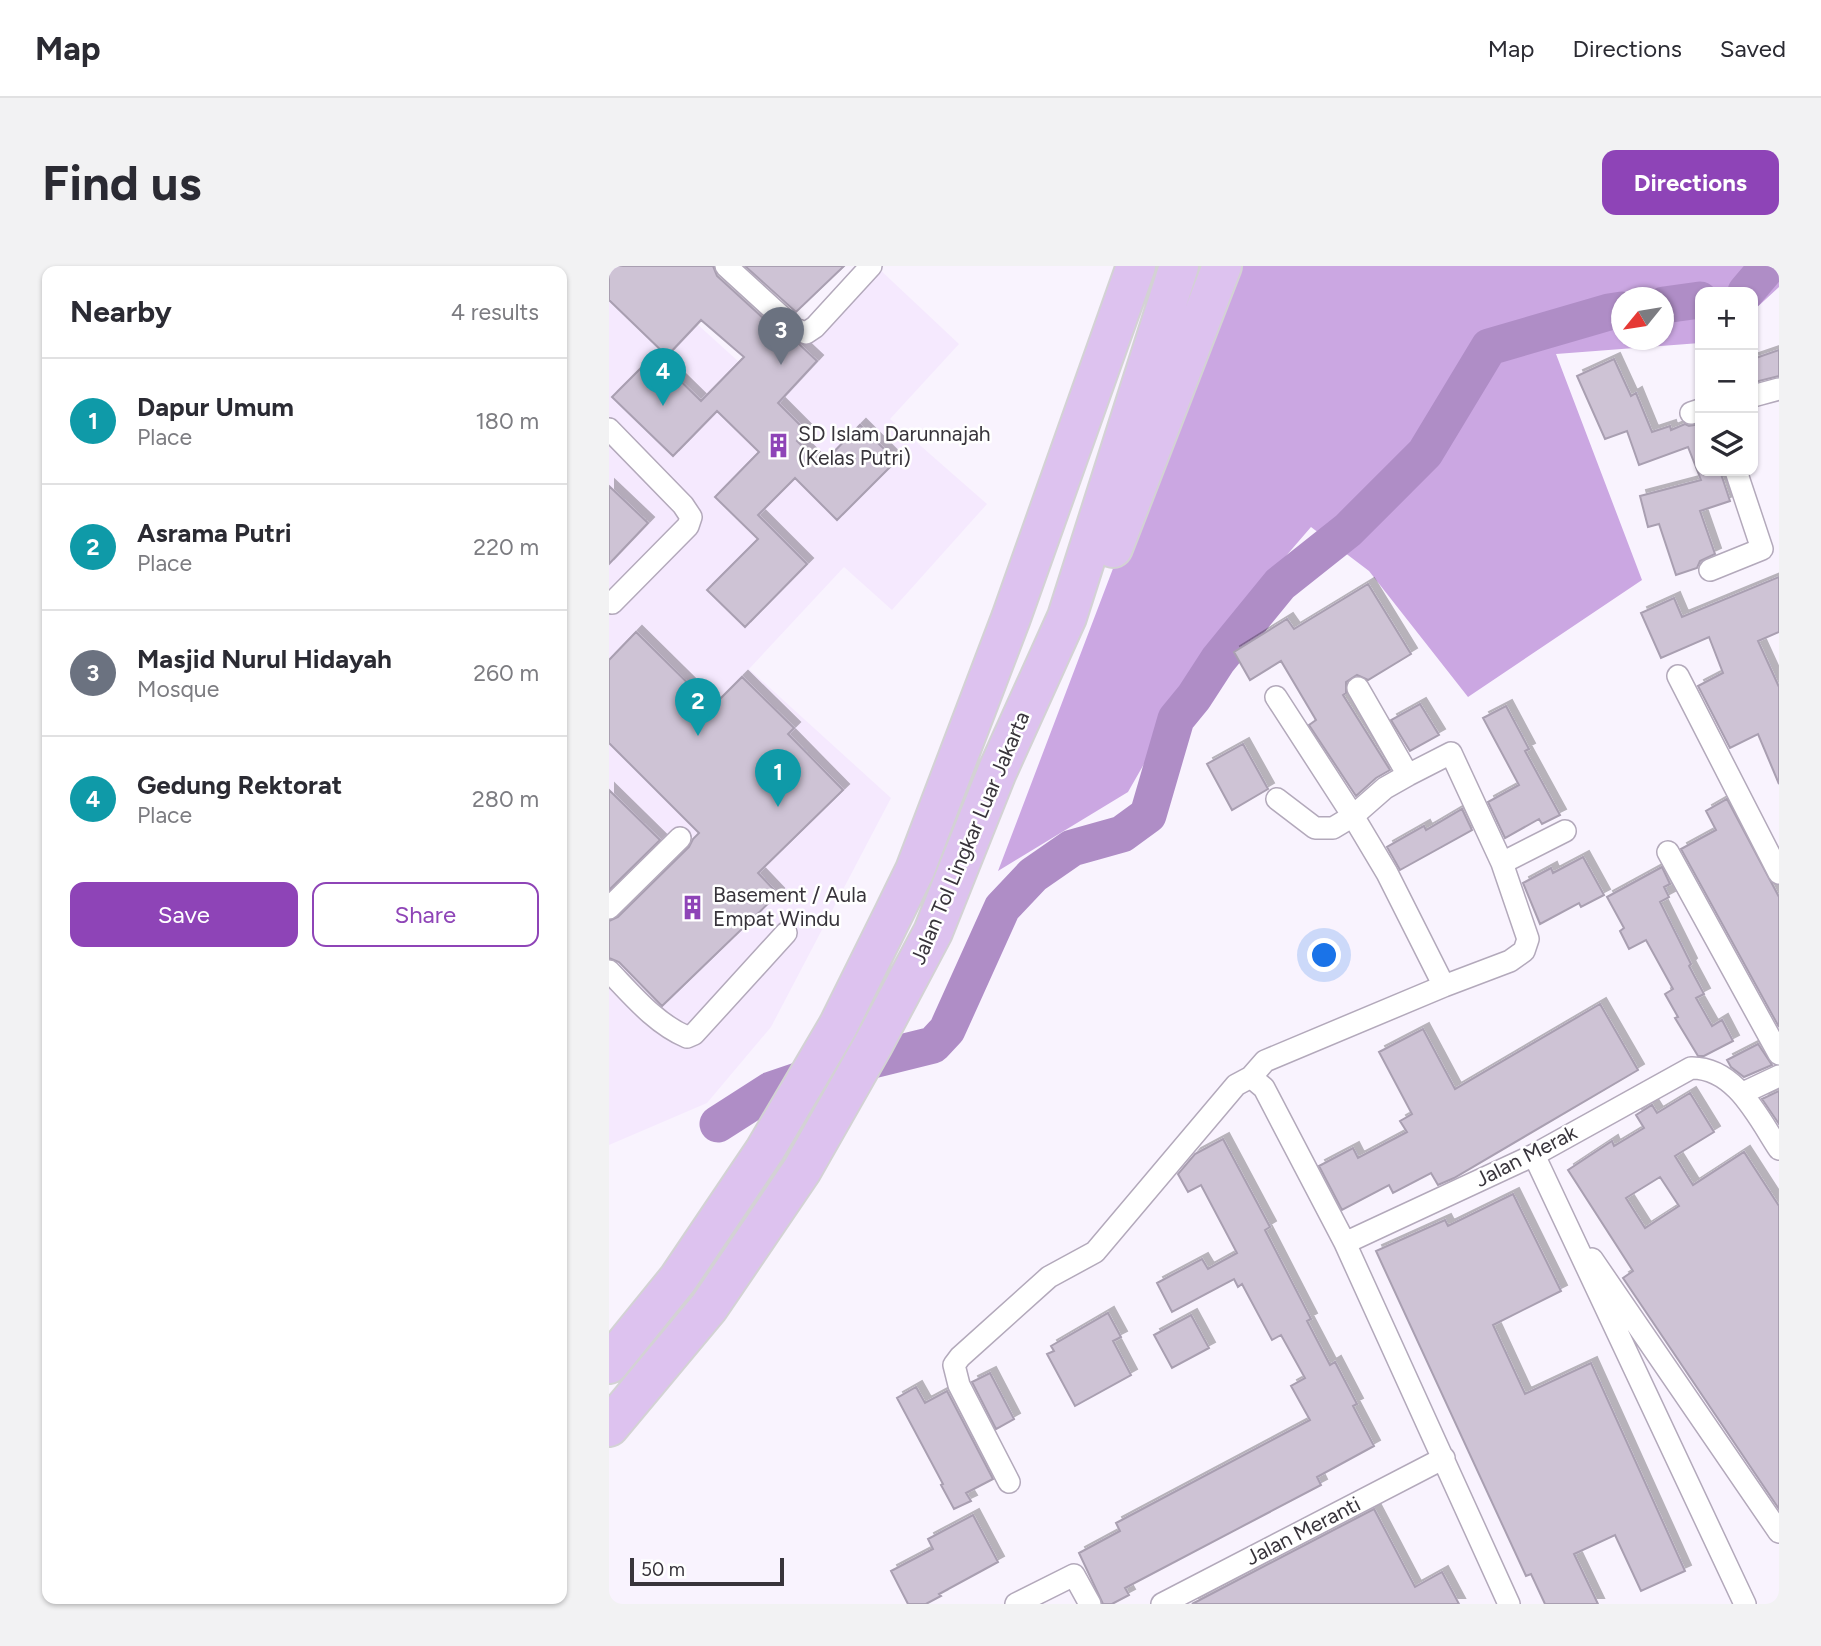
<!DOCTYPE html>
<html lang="en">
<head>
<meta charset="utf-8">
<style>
	body { margin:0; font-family:Figtree,sans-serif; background:#f2f2f3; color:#2b2b33 }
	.controls { position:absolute; right:21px; top:21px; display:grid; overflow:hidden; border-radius:14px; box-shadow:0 2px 5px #0004 }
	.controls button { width:63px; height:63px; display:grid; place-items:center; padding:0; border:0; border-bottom:2px solid #e1e1e2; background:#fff; color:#2b2b33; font:35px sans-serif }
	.compass { position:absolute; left:1002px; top:21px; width:63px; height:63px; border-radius:50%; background:#fff; box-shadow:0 2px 5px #0004; rotate:240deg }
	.scale { position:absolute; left:21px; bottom:18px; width:154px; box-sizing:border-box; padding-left:7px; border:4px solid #38343b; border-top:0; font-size:19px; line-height:24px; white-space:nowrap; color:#38343b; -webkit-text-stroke:5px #fff; paint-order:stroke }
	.you { position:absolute; left:716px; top:690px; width:24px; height:24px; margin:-18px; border:5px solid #fff; border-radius:50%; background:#1a73e8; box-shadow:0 0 0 10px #1a73e833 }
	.badge { display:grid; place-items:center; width:46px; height:46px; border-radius:50%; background:#8e44b7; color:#fff; font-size:23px; font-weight:700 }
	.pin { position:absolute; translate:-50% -58px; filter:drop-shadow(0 2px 4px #0008) }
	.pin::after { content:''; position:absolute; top:37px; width:24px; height:21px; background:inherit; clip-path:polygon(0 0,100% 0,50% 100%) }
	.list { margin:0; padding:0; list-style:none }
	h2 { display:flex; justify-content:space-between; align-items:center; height:91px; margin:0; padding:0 28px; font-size:30px }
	h2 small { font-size:23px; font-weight:400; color:#7c7c81 }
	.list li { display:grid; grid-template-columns:46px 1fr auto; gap:21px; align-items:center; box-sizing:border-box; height:126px; padding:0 28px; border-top:2px solid #e1e1e2 }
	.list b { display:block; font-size:26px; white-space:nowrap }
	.list p { margin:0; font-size:23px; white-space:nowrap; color:#7c7c81 }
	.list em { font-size:23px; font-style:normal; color:#7c7c81 }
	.actions { display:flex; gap:14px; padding:21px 28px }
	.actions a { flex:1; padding:16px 0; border:2px solid #8e44b7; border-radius:14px; text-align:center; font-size:24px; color:#8e44b7 }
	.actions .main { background:#8e44b7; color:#fff }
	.icon { flex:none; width:38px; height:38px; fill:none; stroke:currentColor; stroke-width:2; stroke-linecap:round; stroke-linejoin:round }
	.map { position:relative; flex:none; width:1170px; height:1338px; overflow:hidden; border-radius:14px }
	header { display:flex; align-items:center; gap:42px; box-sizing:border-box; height:98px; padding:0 35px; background:#fff; border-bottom:2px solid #e1e1e2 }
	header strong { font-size:33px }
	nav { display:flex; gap:38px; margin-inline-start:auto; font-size:24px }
	.intro { display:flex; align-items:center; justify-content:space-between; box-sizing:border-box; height:168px; padding:0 42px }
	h1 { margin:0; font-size:49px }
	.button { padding:18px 32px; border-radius:14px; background:#8e44b7; color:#fff; font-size:24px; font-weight:700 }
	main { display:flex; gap:42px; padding:0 42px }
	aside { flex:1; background:#fff; border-radius:14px; box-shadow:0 2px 5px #0004 }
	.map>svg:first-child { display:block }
</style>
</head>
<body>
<header>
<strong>Map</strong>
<nav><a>Map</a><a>Directions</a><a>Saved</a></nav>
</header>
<div class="intro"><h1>Find us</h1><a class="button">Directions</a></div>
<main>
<aside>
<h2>Nearby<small>4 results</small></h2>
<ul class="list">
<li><span class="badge" style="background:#0f9aa8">1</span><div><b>Dapur Umum</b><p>Place</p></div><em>180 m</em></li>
<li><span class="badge" style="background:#0f9aa8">2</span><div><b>Asrama Putri</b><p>Place</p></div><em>220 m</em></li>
<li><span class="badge" style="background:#6b7280">3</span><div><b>Masjid Nurul Hidayah</b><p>Mosque</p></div><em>260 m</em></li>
<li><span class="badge" style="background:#0f9aa8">4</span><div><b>Gedung Rektorat</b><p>Place</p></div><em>280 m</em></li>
</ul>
<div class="actions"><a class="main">Save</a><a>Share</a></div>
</aside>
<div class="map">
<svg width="1170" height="1338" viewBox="0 0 1170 1338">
	<defs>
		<filter id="shadow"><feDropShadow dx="6" dy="-6" stdDeviation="0" flood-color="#0004"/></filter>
	</defs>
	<rect width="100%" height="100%" fill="#f9f3fe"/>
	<path fill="#f5e9fe" d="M0 0H24L130 96 169 55 188 73 267 0 350 78 281 153 378 238 283 344 235 301 140 403 282 532 162 761 98 837 0 879Z"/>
	<path fill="#cba7e2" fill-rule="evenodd" d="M619 0H1170V21L1144 45V26H1091V77L947 88 1033 314 859 431 760 305 702 261 608 370 519 526 389 605ZM1013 32H1055V74H1013Z"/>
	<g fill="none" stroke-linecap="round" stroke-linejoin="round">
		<path stroke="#af8dc6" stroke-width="37" d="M1137 26 1159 0
			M1055 39 1091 34
			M109 858 162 824 215 806 324 779 338 764 393 642 424 609 463 582 513 568 539 549 567 453 585 431 609 394 671 318 739 264 816 187 880 81 1000 46 1013 44"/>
	</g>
	<path fill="#cec3d5" stroke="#a99fb1" stroke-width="2" fill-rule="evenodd" filter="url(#shadow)" d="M0 0H104L108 10 177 73 190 78 208 95 169 137 197 165 188 175 212 199 251 159 287 195 228 254 186 212 149 249 198 298 136 361 98 324 149 273 106 231 150 186 108 145 64 190 3 131 45 89 92 135 135 91 92 54 58 90 0 34Z
		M136 0H235L187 46Z
		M1170 84V110L1146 116 1144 93Z
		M1005 93 1022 130 1027 127 1043 166 1061 160 1062 164 1076 158 1080 160 1091 158V205H1111L1121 235 1091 245 1106 288 1091 295 1088 302 1067 309 1050 258 1039 261 1031 230 1092 214 1079 181 1030 199 1018 165 996 173 968 110Z
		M0 220 39 257 0 298Z
		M1170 311V366L1149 375 1170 421V518L1149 468 1121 482 1089 420 1114 407 1100 371 1052 392 1032 347 1065 332 1073 351Z
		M759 318 802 388 759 414 748 409 737 416V427L734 429 781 504 767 512 747 530 700 459 707 454 672 395 641 414 625 386 678 353 685 363Z
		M27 366 103 441 133 411 185 462 179 468 234 524 149 607 169 628 53 740 10 696 0 692V655L9 651 80 581 84 573 90 567 0 477V394Z
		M811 438 830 469 801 485 782 454Z
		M897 440 920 483 916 485 951 549 933 558 930 553 896 572 879 536 910 519 874 452Z
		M634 478 659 523 623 544 598 498Z
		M0 524 51 574 0 624Z
		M1118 533 1170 631V761L1072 583 1107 564 1097 545Z
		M853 543 863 564 791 604 778 581 815 560 817 564Z
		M974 591 995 629 972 641 970 637 931 658 914 617 942 602 944 607Z
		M1053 601 1061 618 1055 621 1060 631 1051 636 1082 698 1080 700 1095 728 1087 732 1103 760 1113 754 1124 775 1095 790H1089L1066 752 1069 751 1056 728 1064 723 1037 674 1020 683 1011 665 1015 662 998 631Z
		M991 738 1029 804 845 912 829 919 822 907 784 927 780 919 733 944 710 900 744 882 749 892 798 866 791 855 803 848 770 786 814 763 846 823Z
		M1149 778 1163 799 1135 811 1122 801 1118 794Z
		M1170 825V858L1153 833Z
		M1081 827 1105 866 1066 890 1084 919 1135 886 1170 940V1243L1014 1012 1024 1005 959 904 1003 875 1005 880 1035 862 1027 849 1043 839 1048 847ZM1051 911 1070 940 1036 962 1017 932Z
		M614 873 661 961 656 964 702 1053 698 1055 721 1099 726 1096 748 1138 744 1140 765 1180 708 1211 712 1219 516 1322 520 1329 503 1338H494L470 1287 511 1265 507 1257 701 1154 682 1120 696 1112 672 1069 663 1074 633 1018 629 1021 625 1013 563 1046 548 1017 593 993 599 1003 628 987 592 919 579 926 569 908 586 888Z
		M904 928 952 1025 884 1059 916 1128 982 1097 1076 1305 1032 1325 1006 1269 965 1288 989 1338H936L922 1308 917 1310 767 985 836 954 839 960Z
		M499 1047 512 1071 504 1075 522 1109 466 1140 438 1088 445 1085 442 1080Z
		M582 1049 600 1082 563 1102 545 1069Z
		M381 1107 405 1153 387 1163 363 1116Z
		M307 1121 316 1137 338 1125 384 1213 357 1227 362 1235 345 1243 332 1219 334 1218 288 1132Z
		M765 1243 806 1321 833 1306 850 1338H583Z
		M364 1249 389 1296 330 1328 332 1330 317 1338H299L282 1305 324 1283 319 1273Z"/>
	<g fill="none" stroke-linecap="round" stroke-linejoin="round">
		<defs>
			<path id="street" d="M117 0 186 63 197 67 206 61 262 0
				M1144 130 1170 123
				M1082 147 1091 144
				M0 163 74 239 82 251 79 260 3 337
				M1101 304 1153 283 1127 205
				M1069 410 1170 607
				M667 431 744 550 776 522 799 509 749 422
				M799 509 842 487 893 597 919 673 915 685 901 695 835 720
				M1059 586 1170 788
				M893 597 956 565
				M0 642 71 572
				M0 705C23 729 47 758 78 771L85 768 177 667
				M642 811 655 822 736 977 900 1338
				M1134 827 1170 810
				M925 889 1136 1338
				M736 977 925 889 1082 802C1126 801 1149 851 1170 883
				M983 993 1170 1266
				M400 1216 350 1119 345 1099 351 1091 440 1011 486 986 627 819 642 811 656 795 835 720 778 607 744 550 724 562H706L668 533
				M407 1338 465 1309 481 1338
				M553 1338 835 1192"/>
			<path id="highway" d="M504 282 613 0
				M0 1098 69 1013 156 884 229 760 285 647 306 604 402 352 527 0
				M0 1161 100 1041 193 904 264 779 324 666 388 506 458 351 570 0"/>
		</defs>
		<use href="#street" stroke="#b3a9bb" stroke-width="24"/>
		<use href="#highway" stroke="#d3d2d4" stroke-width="42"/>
		<use href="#street" stroke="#fff" stroke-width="21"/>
		<use href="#highway" stroke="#ddc2ef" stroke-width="38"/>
	</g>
	<defs>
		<symbol id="building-bare" viewBox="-9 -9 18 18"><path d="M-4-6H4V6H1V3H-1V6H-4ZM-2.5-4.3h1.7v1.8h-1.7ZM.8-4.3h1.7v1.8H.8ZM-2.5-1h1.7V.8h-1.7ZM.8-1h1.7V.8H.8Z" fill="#8e44b7" stroke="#fff" stroke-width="2.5" paint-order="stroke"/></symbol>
	</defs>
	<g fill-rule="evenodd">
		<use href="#building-bare" x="152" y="162" width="35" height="35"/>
		<use href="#building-bare" x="66" y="624" width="35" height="35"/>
	</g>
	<g text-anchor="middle" stroke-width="5" stroke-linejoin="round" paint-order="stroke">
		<g font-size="21" fill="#38343b" stroke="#fff" text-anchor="start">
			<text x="189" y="175">SD Islam Darunnajah<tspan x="189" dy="24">(Kelas Putri)</tspan></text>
			<text x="104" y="636">Basement / Aula<tspan x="104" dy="24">Empat Windu</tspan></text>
		</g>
		<g font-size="21" fill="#38343b" stroke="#fff">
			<text transform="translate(361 572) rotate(-67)" y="7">Jalan Tol Lingkar Luar Jakarta</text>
			<text transform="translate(917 890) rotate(-27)" y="7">Jalan Merak</text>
			<text transform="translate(694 1265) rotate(-27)" y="7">Jalan Meranti</text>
		</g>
	</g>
</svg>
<div class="controls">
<button>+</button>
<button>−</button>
<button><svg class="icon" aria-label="layers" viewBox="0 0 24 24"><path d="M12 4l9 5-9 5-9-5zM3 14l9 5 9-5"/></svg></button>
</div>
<svg class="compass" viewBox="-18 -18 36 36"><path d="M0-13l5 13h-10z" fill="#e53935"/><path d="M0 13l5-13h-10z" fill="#7c7c81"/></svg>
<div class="scale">50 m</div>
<div class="you"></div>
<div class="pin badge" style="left:169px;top:541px;background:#0f9aa8">1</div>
<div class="pin badge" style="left:89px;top:470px;background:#0f9aa8">2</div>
<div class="pin badge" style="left:172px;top:99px;background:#6b7280">3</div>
<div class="pin badge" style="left:54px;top:140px;background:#0f9aa8">4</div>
</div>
</main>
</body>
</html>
